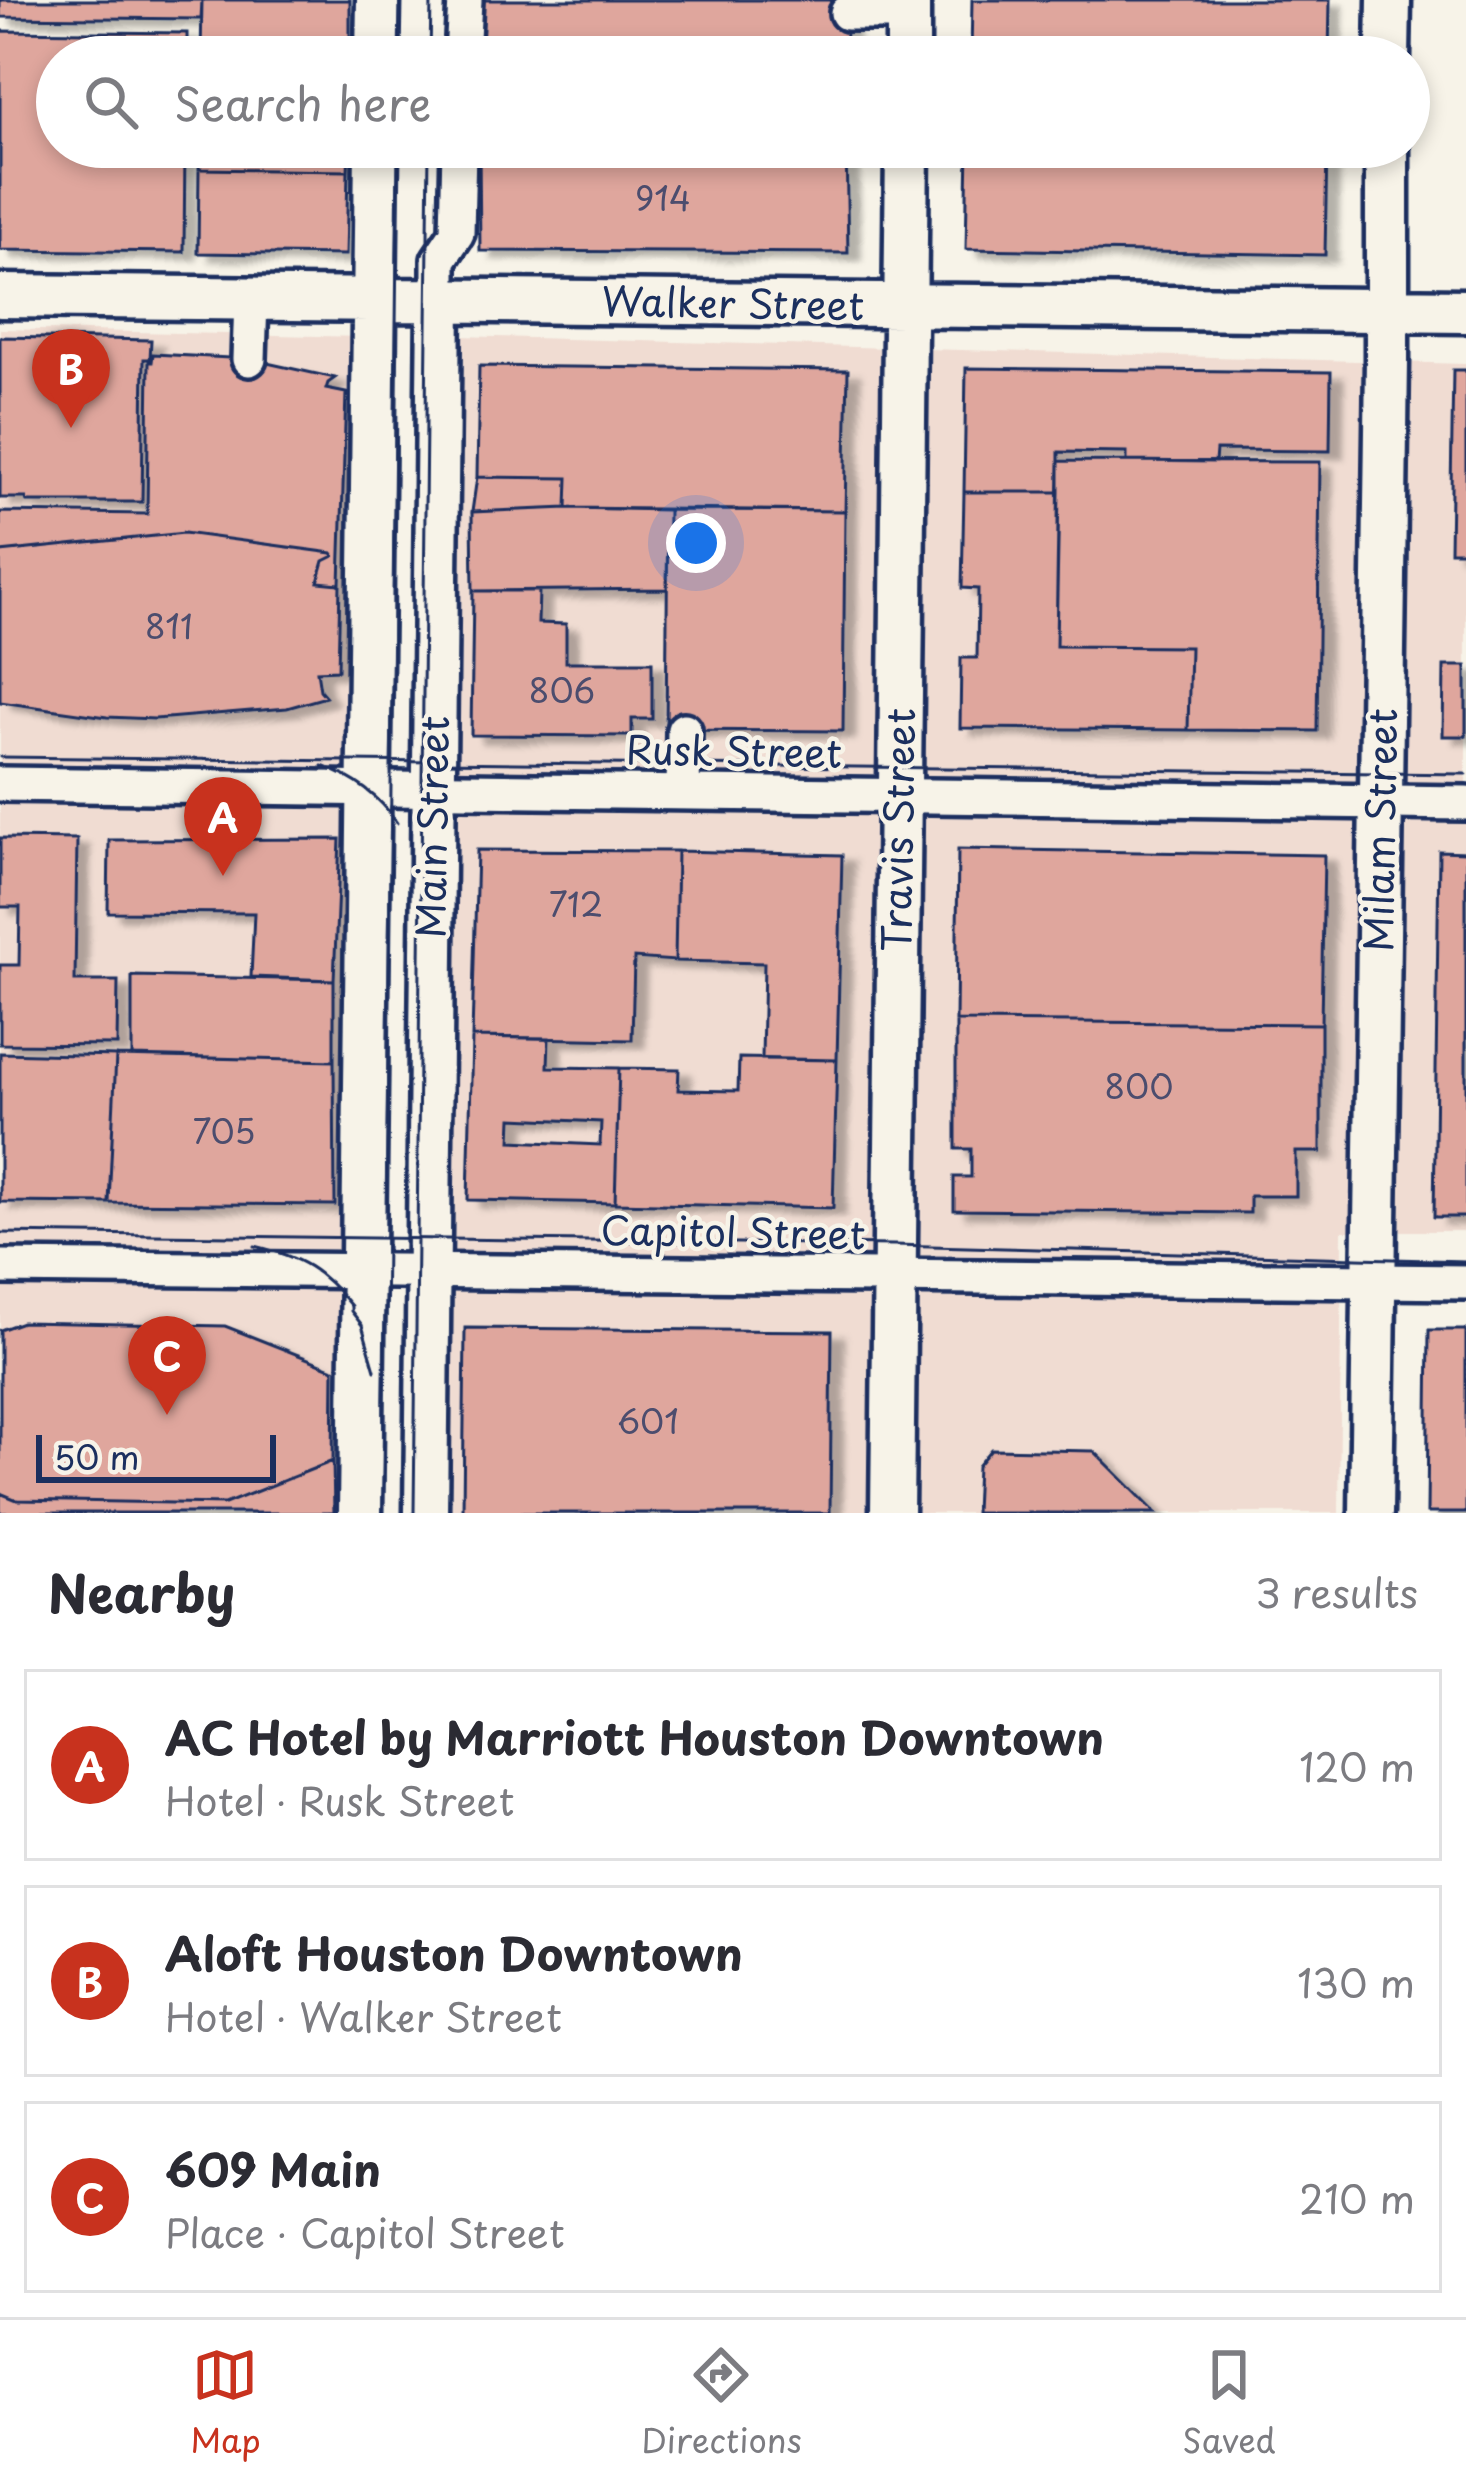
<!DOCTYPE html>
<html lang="en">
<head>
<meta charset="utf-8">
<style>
	body { margin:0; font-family:"Playpen Sans",sans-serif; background:#f2f2f3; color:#2b2b33 }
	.scale { position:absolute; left:36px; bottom:30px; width:240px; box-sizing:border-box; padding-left:12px; border:6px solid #1b2f5e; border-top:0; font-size:33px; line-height:42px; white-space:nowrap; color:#1b2f5e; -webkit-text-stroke:9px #f7f3e8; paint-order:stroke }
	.you { position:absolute; left:696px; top:543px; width:42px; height:42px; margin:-30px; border:9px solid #fff; border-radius:50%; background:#1a73e8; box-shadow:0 0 0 18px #1a73e833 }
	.badge { display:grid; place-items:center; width:78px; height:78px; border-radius:50%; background:#c8321e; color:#fff; font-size:39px; font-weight:700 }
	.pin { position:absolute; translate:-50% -99px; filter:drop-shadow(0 3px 6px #0008) }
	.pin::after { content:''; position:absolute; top:63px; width:42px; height:36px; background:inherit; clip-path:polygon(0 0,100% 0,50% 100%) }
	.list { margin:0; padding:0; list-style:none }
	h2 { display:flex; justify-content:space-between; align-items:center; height:156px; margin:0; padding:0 48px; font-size:51px }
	h2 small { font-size:39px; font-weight:400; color:#7c7c81 }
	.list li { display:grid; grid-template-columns:78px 1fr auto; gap:36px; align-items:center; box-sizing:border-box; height:192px; margin:0 24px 24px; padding:0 24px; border:3px solid #e1e1e2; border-radius:0px }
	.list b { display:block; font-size:45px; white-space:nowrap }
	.list p { margin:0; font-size:39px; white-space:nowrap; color:#7c7c81 }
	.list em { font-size:39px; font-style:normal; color:#7c7c81 }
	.icon { flex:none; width:66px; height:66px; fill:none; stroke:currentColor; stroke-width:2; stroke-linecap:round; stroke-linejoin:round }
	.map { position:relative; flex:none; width:1466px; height:1513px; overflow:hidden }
	.search { position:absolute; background:#fff; box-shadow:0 6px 18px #0003; left:36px; right:36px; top:36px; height:132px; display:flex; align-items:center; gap:30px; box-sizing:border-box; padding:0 42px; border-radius:66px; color:#7c7c81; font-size:45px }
	.sheet { height:804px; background:#fff }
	nav { display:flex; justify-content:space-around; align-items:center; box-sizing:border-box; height:168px; border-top:3px solid #e1e1e2; background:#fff; font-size:33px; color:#7c7c81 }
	nav a { display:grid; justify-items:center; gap:6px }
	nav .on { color:#c8321e }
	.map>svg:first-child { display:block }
</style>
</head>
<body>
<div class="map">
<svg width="1466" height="1513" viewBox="0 0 1466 1513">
	<defs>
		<filter id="shadow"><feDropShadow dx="12" dy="7" stdDeviation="3" flood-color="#0004"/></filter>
	</defs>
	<rect width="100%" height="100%" fill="#f7f3e8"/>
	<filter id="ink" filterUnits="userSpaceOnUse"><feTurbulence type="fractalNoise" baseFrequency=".00833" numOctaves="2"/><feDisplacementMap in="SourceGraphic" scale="24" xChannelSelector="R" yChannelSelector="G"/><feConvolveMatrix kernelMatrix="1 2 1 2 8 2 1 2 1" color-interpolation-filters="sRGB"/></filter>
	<g filter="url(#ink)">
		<path fill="#f0dcd2" d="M0 329 363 337 348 1513H0Z
			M458 336 1466 364V1231H1342L1339 1513H451Z"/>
		<path fill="#dfa69d" stroke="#1b2f5e" stroke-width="3" fill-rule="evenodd" filter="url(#shadow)" d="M0 0H202L201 19 0 17Z
			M202 0H350V57H201Z
			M479 0H847L845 57 478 55Z
			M972 0H1330L1329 57H971Z
			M0 31 187 33V57H57V147H185L184 252 0 250Z
			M200 147H349L348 171 199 169Z
			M479 147H846L848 253 480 251Z
			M968 147H1327L1325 255 966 249Z
			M199 169 348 171 346 255 198 253Z
			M0 337 151 340 150 359H144L142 502H27L26 498H0Z
			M153 354 249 359 335 378 328 383 326 389 346 393 340 584 318 582 324 561 334 556 332 553 184 533 0 552V512L147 514 149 362H152Z
			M479 366 848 370 845 511 567 508 568 478 477 477Z
			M966 368 1331 372 1330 451 1216 450 1215 462 1127 461V453L1059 452V492H964Z
			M1453 370H1466V551H1450Z
			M1059 461 1320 462 1317 731 1188 730 1190 647 1056 646Z
			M477 477 568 478 567 508 472 512Z
			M964 492H1059L1056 646 1190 647 1188 730 960 728 961 658H977L978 589 962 588Z
			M567 508 668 510 667 589 473 591 472 512Z
			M668 510 845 511 843 731 666 730Z
			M184 533 332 553 334 556 324 561 318 582 340 584 338 670 317 671 320 690 326 697 287 708 155 719 107 717 0 702V552Z
			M473 591H539L538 623 566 624V662H652V719H632V736L471 735Z
			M1444 666H1466V736H1443Z
			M0 838 77 839 75 981H118L117 1045 0 1044V965H19L20 907H0Z
			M340 839 334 980 251 977 254 913 108 912 109 840Z
			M958 849 1324 855 1321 1024 956 1021Z
			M477 850 677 851 675 961 634 958 632 1040 472 1037Z
			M677 851 842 855 837 1060 762 1059 764 963 675 961Z
			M1439 851 1466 852V1217H1434Z
			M132 976 334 980V1061L132 1056Z
			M956 1021 1321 1024V1152H1296V1196H1250V1213L954 1210V1177H971V1149H956Z
			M472 1037 549 1038 548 1067 619 1068 615 1203 468 1200ZM512 1118 601 1122 600 1145 511 1141Z
			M0 1053 116 1056 109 1203 0 1202Z
			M116 1056 334 1061 335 1205 109 1203Z
			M739 1058 837 1060 833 1208 615 1203 619 1068 679 1069 678 1090 738 1091Z
			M22 1322 225 1326 334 1369 333 1461 225 1504 17 1500 0 1493V1330Z
			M465 1328 832 1331 830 1513H463Z
			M1429 1330H1466V1513H1427Z
			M991 1449 1094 1451 1156 1513H975L977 1466Z
			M333 1461 334 1513H0V1493L17 1500 225 1504Z"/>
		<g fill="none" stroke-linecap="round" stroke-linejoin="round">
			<defs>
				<path id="minor" d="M847 13H908
					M462 57 465 0
					M439 301V260L457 233 459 147
					M249 359 251 299
					M0 784 1466 803
					M683 793 684 730
					M0 1267 1466 1282"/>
				<path id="major" d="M377 57 378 0
					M908 57V0
					M1388 57 1389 0
					M0 296 1466 311
					M360 1513 376 147
					M426 1513 439 301
					M892 1513 907 147
					M1371 1513 1387 360V147"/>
			</defs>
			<use href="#minor" stroke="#1b2f5e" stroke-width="42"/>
			<use href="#major" stroke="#1b2f5e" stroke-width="51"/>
			<use href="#minor" stroke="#f7f3e8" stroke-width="33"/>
			<use href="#major" stroke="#f7f3e8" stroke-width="42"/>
			<path stroke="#1b2f5e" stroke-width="3" d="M399 57 400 0
				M430 57 431 0
				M0 757 1466 774
				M322 766C352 777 380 796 397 823
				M0 1233 894 1245 1466 1261
				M255 1246C301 1257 322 1270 351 1306V1311L362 1325 375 1370
				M383 1513 398 147
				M414 1513 429 147"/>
		</g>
	</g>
	<g text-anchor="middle" stroke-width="9" stroke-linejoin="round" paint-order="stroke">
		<g font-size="33" fill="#4c4d6e">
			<text x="663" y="211">914</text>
			<text x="169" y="639">811</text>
			<text x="562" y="703">806</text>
			<text x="576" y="917">712</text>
			<text x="1139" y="1099">800</text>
			<text x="224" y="1144">705</text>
			<text x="648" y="1434">601</text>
		</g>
		<g font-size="39" fill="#1b2f5e" stroke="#f7f3e8">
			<text transform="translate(733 304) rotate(1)" y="14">Walker Street</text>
			<text transform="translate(734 752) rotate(1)" y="14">Rusk Street</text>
			<text transform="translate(433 827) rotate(-89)" y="14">Main Street</text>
			<text transform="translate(899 830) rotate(-89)" y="14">Travis Street</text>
			<text transform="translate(1381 830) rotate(-89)" y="14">Milam Street</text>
			<text transform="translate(733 1233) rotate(1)" y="14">Capitol Street</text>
		</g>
	</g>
</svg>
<div class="scale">50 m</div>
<div class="you"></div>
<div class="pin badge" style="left:223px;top:876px">A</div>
<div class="pin badge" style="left:71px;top:428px">B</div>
<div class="pin badge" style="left:167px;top:1415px">C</div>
<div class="search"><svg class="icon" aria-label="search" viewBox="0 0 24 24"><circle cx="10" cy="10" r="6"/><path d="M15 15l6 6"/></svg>Search here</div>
</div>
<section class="sheet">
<h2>Nearby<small>3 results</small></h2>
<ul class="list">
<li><span class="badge">A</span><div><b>AC Hotel by Marriott Houston Downtown</b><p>Hotel · Rusk Street</p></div><em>120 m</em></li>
<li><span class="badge">B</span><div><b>Aloft Houston Downtown</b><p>Hotel · Walker Street</p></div><em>130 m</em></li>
<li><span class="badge">C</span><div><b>609 Main</b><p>Place · Capitol Street</p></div><em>210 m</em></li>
</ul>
</section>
<nav>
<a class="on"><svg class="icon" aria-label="map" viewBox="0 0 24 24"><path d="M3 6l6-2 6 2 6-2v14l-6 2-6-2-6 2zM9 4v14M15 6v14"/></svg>Map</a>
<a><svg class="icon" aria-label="directions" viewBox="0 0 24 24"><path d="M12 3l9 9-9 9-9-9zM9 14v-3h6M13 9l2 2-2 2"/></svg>Directions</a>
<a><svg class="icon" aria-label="saved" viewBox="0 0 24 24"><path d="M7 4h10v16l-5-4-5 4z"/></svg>Saved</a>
</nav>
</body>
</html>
